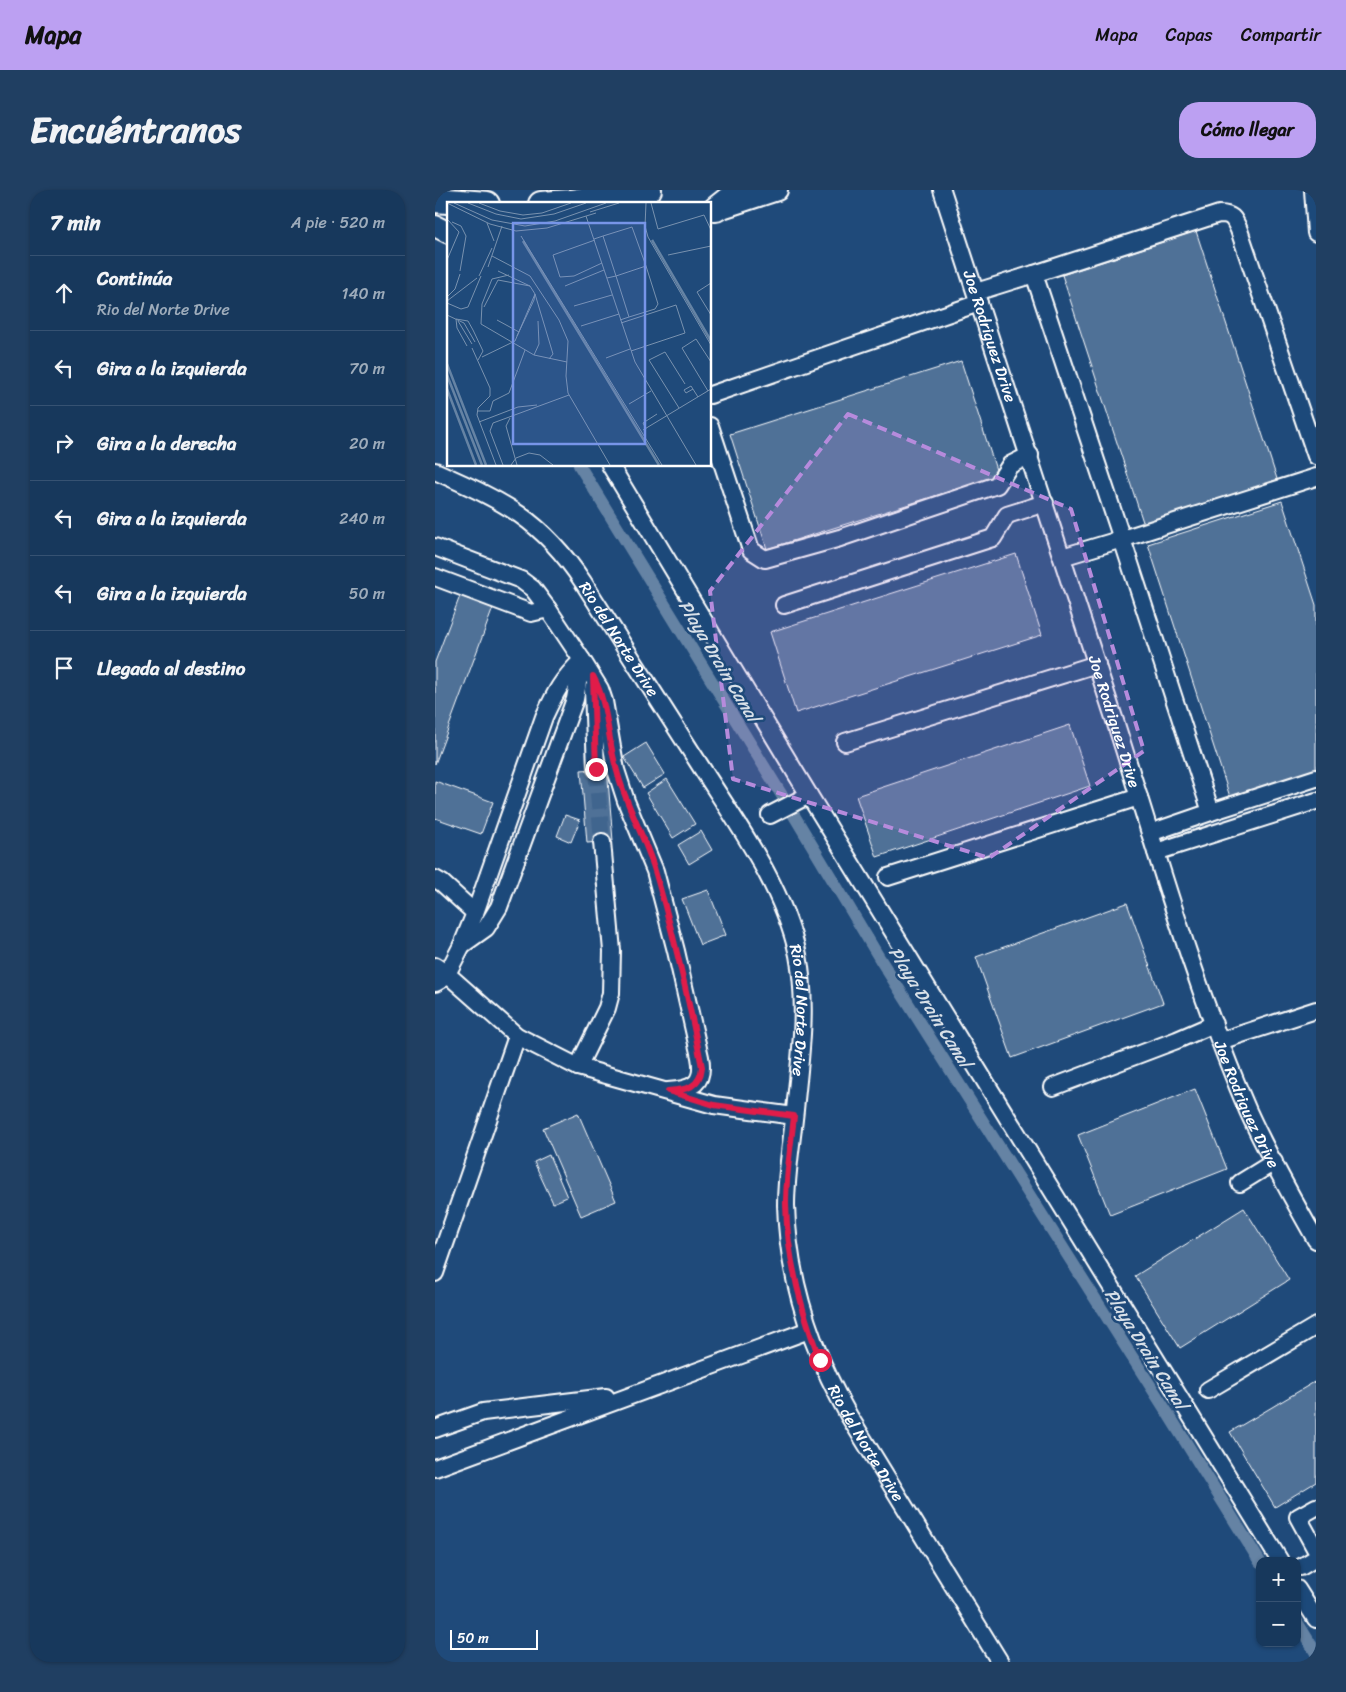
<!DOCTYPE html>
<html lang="es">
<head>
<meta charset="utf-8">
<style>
	body { margin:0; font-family:Sriracha,sans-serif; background:#203f62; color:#f1f3f6 }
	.controls { position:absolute; right:15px; bottom:15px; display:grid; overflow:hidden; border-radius:10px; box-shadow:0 1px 4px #0004 }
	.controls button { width:45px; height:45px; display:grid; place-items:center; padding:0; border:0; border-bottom:1px solid #365272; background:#17385c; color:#f1f3f6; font:25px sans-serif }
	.scale { position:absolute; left:15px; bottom:12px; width:88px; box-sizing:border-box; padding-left:5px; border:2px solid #fff; border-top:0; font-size:14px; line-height:18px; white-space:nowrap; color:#fff; -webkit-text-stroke:4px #1f4a7a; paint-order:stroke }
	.stop { position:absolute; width:15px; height:15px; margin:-11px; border:4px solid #e11d48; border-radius:50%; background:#fff }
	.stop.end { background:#e11d48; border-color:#fff; box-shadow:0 1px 5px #0008 }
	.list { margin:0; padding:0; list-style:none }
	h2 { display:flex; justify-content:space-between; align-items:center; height:65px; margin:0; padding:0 20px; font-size:21px }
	h2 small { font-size:16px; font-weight:400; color:#9eacbb }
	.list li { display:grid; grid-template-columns:32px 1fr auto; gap:15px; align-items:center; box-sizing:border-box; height:75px; padding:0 20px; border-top:1px solid #365272 }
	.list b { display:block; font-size:19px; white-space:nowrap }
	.list p { margin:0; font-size:16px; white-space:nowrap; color:#9eacbb }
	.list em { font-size:16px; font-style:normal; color:#9eacbb }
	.icon { flex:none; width:28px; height:28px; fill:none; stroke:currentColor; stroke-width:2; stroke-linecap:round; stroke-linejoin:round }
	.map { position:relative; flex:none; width:881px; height:1472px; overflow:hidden; border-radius:20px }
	header { display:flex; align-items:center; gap:30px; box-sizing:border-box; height:70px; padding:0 25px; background:#bca0f2; color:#111 }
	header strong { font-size:24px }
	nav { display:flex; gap:28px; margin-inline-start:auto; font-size:18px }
	.intro { display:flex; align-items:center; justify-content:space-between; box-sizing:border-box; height:120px; padding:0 30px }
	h1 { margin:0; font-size:35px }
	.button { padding:12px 22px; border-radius:20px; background:#bca0f2; color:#111; font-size:18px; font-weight:700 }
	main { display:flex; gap:30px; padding:0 30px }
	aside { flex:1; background:#17385c; border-radius:20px; box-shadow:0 1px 4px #0004 }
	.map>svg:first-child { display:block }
</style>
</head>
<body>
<header>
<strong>Mapa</strong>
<nav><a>Mapa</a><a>Capas</a><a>Compartir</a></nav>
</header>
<div class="intro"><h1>Encuéntranos</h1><a class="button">Cómo llegar</a></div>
<main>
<aside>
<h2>7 min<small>A pie · 520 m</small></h2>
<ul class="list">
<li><svg class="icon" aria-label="ahead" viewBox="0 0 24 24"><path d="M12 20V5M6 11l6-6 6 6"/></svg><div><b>Continúa</b><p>Rio del Norte Drive</p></div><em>140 m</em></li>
<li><svg class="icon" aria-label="left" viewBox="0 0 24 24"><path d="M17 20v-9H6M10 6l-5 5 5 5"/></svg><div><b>Gira a la izquierda</b></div><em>70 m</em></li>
<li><svg class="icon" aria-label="right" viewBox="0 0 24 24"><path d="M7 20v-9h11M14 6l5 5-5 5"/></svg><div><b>Gira a la derecha</b></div><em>20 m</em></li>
<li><svg class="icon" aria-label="left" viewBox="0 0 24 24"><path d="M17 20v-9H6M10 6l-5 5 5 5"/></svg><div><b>Gira a la izquierda</b></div><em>240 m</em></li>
<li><svg class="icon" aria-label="left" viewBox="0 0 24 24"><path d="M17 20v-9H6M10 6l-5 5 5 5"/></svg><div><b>Gira a la izquierda</b></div><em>50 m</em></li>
<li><svg class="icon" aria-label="arrive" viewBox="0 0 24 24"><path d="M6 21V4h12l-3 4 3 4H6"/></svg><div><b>Llegada al destino</b></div></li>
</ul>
</aside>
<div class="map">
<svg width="881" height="1472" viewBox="0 0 881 1472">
	<rect width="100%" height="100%" fill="#1f4a7a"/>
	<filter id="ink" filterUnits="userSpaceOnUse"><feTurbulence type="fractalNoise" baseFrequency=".02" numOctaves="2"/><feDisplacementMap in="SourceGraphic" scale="10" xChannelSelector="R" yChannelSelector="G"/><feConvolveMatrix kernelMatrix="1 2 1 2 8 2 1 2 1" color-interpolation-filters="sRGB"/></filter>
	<g filter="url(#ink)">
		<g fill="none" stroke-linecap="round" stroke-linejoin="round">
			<path stroke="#6583a4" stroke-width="12" d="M144 275 351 612 445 769 732 1222 825 1372
				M862 1432 881 1463"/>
		</g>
		<path fill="#507197" stroke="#fff" d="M761 41 843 292 709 335 627 85Z
			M526 171 563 286 332 359 295 244Z
			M847 311 881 415V583L796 610 713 354Z
			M581 364 607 445 361 523 335 442Z
			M25 406 58 418 0 574V472Z
			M635 535 655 596 442 667 421 606Z
			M211 553 230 584 208 598 189 567Z
			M172 578 178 651 152 653 146 580Z
			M232 589 260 634 238 648 211 603Z
			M0 591 58 612 46 644 0 628Z
			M130 625 145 630 136 652 122 646Z
			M266 641 277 660 254 674 243 655Z
			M273 700 291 745 265 755 247 709Z
			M692 713 728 813 577 868 541 767Z
			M760 899 792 979 675 1025 643 945Z
			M143 923 181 1011 146 1026 108 938Z
			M114 965 132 1007 118 1013 99 972Z
			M809 1018 854 1090 745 1158 700 1086Z
			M881 1191V1292L840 1317 795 1242Z"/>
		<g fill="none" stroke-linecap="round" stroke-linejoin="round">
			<path stroke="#41658e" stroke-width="16" stroke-dasharray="16 8" stroke-linecap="butt" d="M161 579 167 652"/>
			<defs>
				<g id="minor">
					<path id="s1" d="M507 0C566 177 624 355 681 534 722 663 759 796 813 921 833 965 857 1008 881 1050"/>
					<path d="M878 0 881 43"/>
					<path d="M599 84 784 24C797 24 799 28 804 40L881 266"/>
					<path d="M541 102 599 84 687 349 627 367"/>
					<path d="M275 205 544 113"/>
					<path d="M275 236 316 360 330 369 405 348 562 295 575 275 595 265"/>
					<path d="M175 275 374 605 845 1371"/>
					<path id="s2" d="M0 281C67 311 106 328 148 392 188 454 228 517 268 580 305 638 348 697 363 765 373 817 365 868 360 920 357 951 351 983 351 1015 353 1091 377 1161 414 1226L565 1472"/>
					<path d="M0 357 86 390 98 399 113 419"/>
					<path d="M0 387 96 423 113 419 147 470 140 509 64 717 51 738 27 755"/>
					<path d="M349 415 558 348 572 325 610 313"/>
					<path d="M158 499 161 579"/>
					<path d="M410 552 662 474"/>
					<path d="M776 622 881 588"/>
					<path d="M335 625 374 605"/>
					<path d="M715 643 776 622 687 349 881 287"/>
					<path d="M721 662 881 611"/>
					<path d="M453 687 704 607"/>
					<path d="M0 689 7 693 40 723"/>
					<path d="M0 776 12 784 82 846 143 877 279 915 359 926"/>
					<path d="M12 784 27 755 40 723 109 527C121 501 126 491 147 470L165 499 169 511 181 580 191 611 220 681 241 761 265 867C270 894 258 899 233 901"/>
					<path d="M785 851 881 820"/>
					<path d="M143 877 172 818 176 803 177 761 167 652"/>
					<path d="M618 897 742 850 779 834"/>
					<path d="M805 993 839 972"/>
					<path d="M0 1083 82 846"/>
					<path d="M773 1200 881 1136"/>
					<path d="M0 1239 48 1222 171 1207"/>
					<path d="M0 1278 374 1140"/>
					<path d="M881 1317 863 1327 881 1360"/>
					<path d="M866 1377 881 1368"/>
					<path d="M862 1399 881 1429"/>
				</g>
				<path id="major" d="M287 18 342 0
					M0 36 14 43
					M0 791 12 784"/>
				<path id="highway" d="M0 10 52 14
					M106 14 135 12 214 0
					M281 19 305 0"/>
			</defs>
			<use href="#minor" stroke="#fff" stroke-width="20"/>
			<use href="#major" stroke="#fff" stroke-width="24"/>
			<use href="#highway" stroke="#fff" stroke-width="28"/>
			<use href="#minor" stroke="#1f4a7a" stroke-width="16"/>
			<use href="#major" stroke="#1f4a7a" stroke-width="20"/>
			<use href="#highway" stroke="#1f4a7a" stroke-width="24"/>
		</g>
	</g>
	<g fill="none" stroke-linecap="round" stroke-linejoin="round" filter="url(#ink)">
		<path stroke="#e11d48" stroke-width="6" d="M161 579 158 486C174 516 172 549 182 581 191 616 210 647 220 681 239 745 254 811 267 877 265 898 251 900 233 901L279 915 359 926C356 955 351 984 351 1014 352 1068 366 1120 385 1170"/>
	</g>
	<path fill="#b68bdc" fill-opacity="0.2" stroke="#b68bdc" stroke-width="4" stroke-dasharray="10 6" stroke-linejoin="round" d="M413 224 636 319 709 561 554 668 298 589 275 401Z"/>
	<g text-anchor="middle" stroke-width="5" stroke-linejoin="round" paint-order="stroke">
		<g font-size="16" fill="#fff" stroke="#1f4a7a">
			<text dy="6" stroke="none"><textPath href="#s1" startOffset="154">Joe Rodriguez Drive</textPath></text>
			<text dy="6" stroke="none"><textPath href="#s2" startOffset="256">Rio del Norte Drive</textPath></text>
			<text dy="6" stroke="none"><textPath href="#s1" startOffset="559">Joe Rodriguez Drive</textPath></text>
			<text dy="6" stroke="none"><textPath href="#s2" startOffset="676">Rio del Norte Drive</textPath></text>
			<text dy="6" stroke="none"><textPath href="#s1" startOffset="964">Joe Rodriguez Drive</textPath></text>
			<text dy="6" stroke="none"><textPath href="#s2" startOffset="1126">Rio del Norte Drive</textPath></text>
		</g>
		<g font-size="18" font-style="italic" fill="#d8e0e8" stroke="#1f4a7a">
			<text transform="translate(284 471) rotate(59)" y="6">Playa Drain Canal</text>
			<text transform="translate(495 817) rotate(58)" y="6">Playa Drain Canal</text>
			<text transform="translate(711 1159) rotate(58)" y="6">Playa Drain Canal</text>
		</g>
	</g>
	<g transform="translate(12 12)">
		<rect width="264" height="264" fill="#1f4a7a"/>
		<path fill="none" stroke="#6583a4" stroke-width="2.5" d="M205 38 264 139M76 39 212 263M0 162 39 263M0 173 35 263M0 187 29 263"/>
		<path fill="none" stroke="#7992af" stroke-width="1" d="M0 1 43 22 69 29 100 26 149 11M7 1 45 18 78 24 108 19 159 1M21 1 49 12 74 17 107 12 139 1M32 1 53 9 76 13 95 11 124 1M199 1 198 24 201 35 264 143M204 1 211 27 257 13 264 28M143 10 172 1M139 14 188 160 249 263M0 17 12 30 0 58M5 20 14 24 19 34 13 69M40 21 47 39M74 34 215 263M156 34 185 25 199 64 169 74 182 115 173 118M147 37 156 34 169 74 160 76M148 38 106 53 113 75 127 74 155 61M221 53 264 44M45 54 83 74 112 118 121 139 119 174 121 191 163 263M41 65 55 24M51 69 83 84M62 73 45 77 35 102 34 122 87 153 120 160M32 74 45 46M264 81 250 90 264 113M118 84 157 68M0 95 8 87 13 72M0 99 30 76M0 101 14 107 21 105 34 74M127 104 165 93M37 105 51 78 83 84 88 92 87 98 70 134M0 113 17 121 28 140M182 115 208 107 211 102 199 64M9 117 21 119 26 128 36 149 31 158M9 117 10 126 20 144M50 118 72 130M11 119 25 142M174 121 229 103 238 131 184 149M134 124 172 112M68 139 88 92 106 152 102 157M25 146 43 186V194L31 206 30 213 49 263M87 153 92 142 91 119M35 155 68 139M159 156 183 147M246 187 239 191 237 188 244 184 251 195M261 189 235 146 249 137 264 160M182 202 204 189M232 206 202 158 218 150 238 182M31 209H43L46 199 62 191 78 148M63 216 59 224 70 263M32 220 71 205 90 203M199 227 196 221 210 212M196 228 264 187M56 263 43 229 46 221 122 193M64 263 69 256 82 251 93 253 106 263"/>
		<path fill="#7795e8" fill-opacity="0.15" stroke="#7795e8" stroke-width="2.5" d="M66 21H198V242H66Z"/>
		<rect width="264" height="264" fill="none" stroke="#fff" stroke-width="2.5"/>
	</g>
</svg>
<div class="controls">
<button>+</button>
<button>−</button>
</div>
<div class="scale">50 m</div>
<div class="stop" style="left:385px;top:1170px"></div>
<div class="stop end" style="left:161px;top:579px"></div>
</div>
</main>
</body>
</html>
